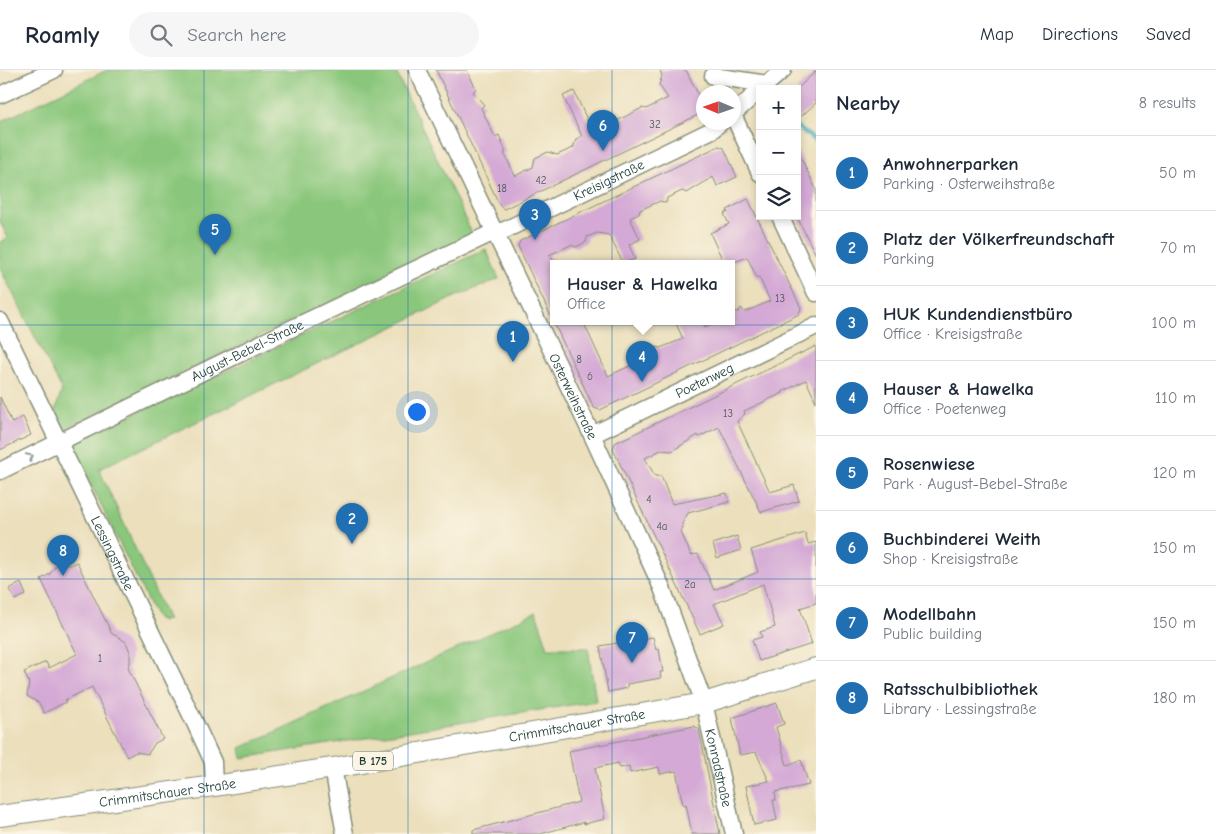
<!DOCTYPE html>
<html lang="en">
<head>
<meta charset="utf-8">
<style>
	body { margin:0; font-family:"Comic Neue",sans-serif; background:#f6f6f7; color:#1f2937 }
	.controls { position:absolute; right:15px; top:15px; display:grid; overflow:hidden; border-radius:0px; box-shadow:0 2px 8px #0003 }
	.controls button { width:45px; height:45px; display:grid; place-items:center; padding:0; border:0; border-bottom:1px solid #e0e1e3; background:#fff; color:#1f2937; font:25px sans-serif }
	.compass { position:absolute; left:696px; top:15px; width:45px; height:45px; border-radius:50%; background:#fff; box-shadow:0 2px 8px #0003; rotate:272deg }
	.you { position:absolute; left:416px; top:341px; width:18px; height:18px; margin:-12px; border:4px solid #fff; border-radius:50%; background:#1a73e8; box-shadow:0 0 0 8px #1a73e833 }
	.badge { display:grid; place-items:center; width:32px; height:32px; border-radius:50%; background:#1f6fb2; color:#fff; font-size:16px; font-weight:700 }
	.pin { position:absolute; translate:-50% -41px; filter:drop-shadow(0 1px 2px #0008) }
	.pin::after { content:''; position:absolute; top:26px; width:18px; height:15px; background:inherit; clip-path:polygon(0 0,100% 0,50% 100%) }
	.popup { position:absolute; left:550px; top:190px; width:185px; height:65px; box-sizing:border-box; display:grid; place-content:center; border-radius:0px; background:#fff; filter:drop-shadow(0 1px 4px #0005); font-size:16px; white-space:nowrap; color:#747a83 }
	.popup b { font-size:19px; color:#1f2937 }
	.popup::after { content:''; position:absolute; left:50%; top:100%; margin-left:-10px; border:10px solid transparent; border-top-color:#fff }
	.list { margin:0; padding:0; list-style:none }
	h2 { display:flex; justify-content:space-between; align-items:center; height:65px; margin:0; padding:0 20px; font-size:21px }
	h2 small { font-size:16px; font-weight:400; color:#747a83 }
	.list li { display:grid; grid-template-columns:32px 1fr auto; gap:15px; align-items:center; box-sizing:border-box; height:75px; padding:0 20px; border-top:1px solid #e0e1e3 }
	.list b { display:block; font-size:19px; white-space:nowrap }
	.list p { margin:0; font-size:16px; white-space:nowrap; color:#747a83 }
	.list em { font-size:16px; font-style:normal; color:#747a83 }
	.icon { flex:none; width:28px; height:28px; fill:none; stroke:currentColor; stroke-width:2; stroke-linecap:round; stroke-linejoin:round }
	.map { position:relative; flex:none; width:816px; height:764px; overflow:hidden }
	header { display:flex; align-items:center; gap:30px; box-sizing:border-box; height:70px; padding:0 25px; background:#fff; border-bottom:1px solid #e0e1e3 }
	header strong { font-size:24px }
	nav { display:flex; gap:28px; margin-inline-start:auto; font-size:18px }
	.search { width:350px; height:45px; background:#f6f6f7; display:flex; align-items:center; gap:12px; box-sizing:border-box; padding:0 18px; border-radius:28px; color:#747a83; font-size:19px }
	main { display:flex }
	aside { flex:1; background:#fff }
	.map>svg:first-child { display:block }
</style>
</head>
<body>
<header>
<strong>Roamly</strong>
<div class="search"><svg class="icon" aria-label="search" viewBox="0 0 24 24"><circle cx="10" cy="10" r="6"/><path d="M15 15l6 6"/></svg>Search here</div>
<nav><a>Map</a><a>Directions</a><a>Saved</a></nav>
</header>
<main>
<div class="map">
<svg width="816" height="764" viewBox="0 0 816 764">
	<rect width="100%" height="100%" fill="#fcf5e5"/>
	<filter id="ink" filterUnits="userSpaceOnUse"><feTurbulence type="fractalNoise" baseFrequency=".02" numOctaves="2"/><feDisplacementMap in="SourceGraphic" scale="10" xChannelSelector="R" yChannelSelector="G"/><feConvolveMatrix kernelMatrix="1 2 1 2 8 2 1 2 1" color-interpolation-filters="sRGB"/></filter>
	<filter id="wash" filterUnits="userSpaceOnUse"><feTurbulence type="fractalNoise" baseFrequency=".0096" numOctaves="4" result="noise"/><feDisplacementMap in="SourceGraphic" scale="20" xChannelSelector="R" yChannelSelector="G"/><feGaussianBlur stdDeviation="1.12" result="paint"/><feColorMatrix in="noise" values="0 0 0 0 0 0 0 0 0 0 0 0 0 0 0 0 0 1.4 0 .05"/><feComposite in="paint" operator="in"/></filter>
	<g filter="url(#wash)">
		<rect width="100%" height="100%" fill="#ebdfbc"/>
		<path fill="#8ac77c" stroke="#548258" d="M107 0H395L473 165 62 360 54 344 62 320 0 198V172L8 168 0 152V52Z
			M486 179 499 209 457 226 99 399 168 550 162 551 156 548 71 374Z
			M536 542 548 578H588L596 631 242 688 240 678Z"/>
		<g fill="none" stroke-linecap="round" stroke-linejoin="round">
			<path stroke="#3faabe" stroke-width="4.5" d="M797 57 816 71"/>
		</g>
		<g id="blocks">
			<path fill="#d4a9d6" d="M436 0H467L476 19 473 22 484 35 481 38 495 67 499 65 506 82 504 83 515 106 533 97 535 88 548 82 557 85 573 78 576 69 582 66 563 26 574 21 593 63 642 38 646 39 668 28 659 15 662 6 660 0H686L704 36V40L702 43 504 139 500 136Z
				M816 1V33L797 50V20L799 19H797Z
				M719 76 724 78 737 107 717 116 713 107 687 123 682 121 667 128 666 133 660 131 640 140 639 144 630 148 640 169 629 175 635 189 623 193 609 165 597 163 587 167 586 172 576 177 571 175 549 185 553 190V251L518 176 520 171Z
				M797 80 816 119V185L797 147Z
				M748 129 801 238 799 244 600 340 594 338 553 251H583L608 306 654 285 657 277 660 278 683 269 675 251H702L705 257 718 251H731L732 241 738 242 741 238 745 242 770 231 759 207 757 208 747 187 732 193H724L710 163 729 154 724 144 728 142 727 140Z
				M816 276V332L806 310 782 322 783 323 744 341 745 344 737 351 770 422 794 415 799 431 761 442 719 357 699 367 698 365 672 381 661 380 645 388 655 406H661L672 434 727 423 729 432 688 443 682 454 683 457 681 462 691 485 698 484 714 520 758 502 751 480 805 463 808 474 816 472V533L800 538 812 574 759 591 752 570 762 567 760 562 775 557 763 514 714 534 724 554 700 564 613 379 615 373Z
				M0 327 12 353 23 347 31 365 0 380Z
				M737 466 741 480 717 488 713 474Z
				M77 492 112 564 117 566 126 572 130 582V593L128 598 163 669 155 673 148 684 136 682 127 687 92 617 65 630 66 632 44 643 39 633 27 626 29 613 24 602 46 592 49 598 77 584 41 509 50 504 57 494 70 495Z
				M21 513 26 525 15 530 9 519Z
				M653 567 656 580 659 579 663 602H660L661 608 627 614V618L608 622 600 576Z
				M777 633 784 654 776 657 787 695 801 690 809 715 775 722 776 730H773L777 750 754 755 746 716 769 711 756 682 740 685 732 648Z
				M694 656 699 659 720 764H692L686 734 683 735 676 701 660 704 659 697 630 703 629 696 620 698 618 693 595 698 605 749 584 754V752L540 764H473V760L579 732 569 681Z"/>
		</g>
	</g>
	<g filter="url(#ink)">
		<use href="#blocks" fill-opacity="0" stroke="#858e78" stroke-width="1"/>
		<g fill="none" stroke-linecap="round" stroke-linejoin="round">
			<defs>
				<g id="minor">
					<path id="s1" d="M417 0 592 365 662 518 704 633 734 764"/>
					<path d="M713 6 767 14"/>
					<path d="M761 19 783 0"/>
					<path d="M0 25 54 0"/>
					<path d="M734 43 760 20"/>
					<path d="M734 47 760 103"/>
					<path d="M780 146 816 223"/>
					<path id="s2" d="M0 251 195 653 213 692 214 716"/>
					<path id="s3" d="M592 365 816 256"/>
					<path id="s4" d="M0 401 278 265 494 162 505 160 712 60 721 52"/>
					<path d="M333 698 345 764"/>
				</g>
				<g id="major">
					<path id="s5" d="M0 746 214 716 333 698 704 633 816 598"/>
				</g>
			</defs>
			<use href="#minor" stroke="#858e78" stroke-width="19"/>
			<use href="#major" stroke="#858e78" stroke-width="22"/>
			<use href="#minor" stroke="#fff" stroke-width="16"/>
			<use href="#major" stroke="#fff" stroke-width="20"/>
		</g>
		<defs><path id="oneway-chevron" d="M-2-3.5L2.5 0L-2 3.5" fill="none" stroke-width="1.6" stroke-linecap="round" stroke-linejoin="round" transform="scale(1.25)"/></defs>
		<use stroke="#8f9e9a" href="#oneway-chevron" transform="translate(30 387) rotate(-26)"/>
	</g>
	<path fill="none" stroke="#1f6fb2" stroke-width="1" stroke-opacity="0.55" d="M204 0V764M408 0V764M612 0V764M0 255H816M0 509H816"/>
	<g text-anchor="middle" stroke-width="5" stroke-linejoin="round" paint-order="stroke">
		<g font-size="11" fill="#4c585c">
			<text x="655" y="58">32</text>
			<text x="541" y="114">42</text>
			<text x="502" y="122">18</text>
			<text x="780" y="232">13</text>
			<text x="579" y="293">8</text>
			<text x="590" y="310">6</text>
			<text x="728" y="347">13</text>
			<text x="649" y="433">4</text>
			<text x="662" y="460">4a</text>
			<text x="690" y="518">2a</text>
			<text x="100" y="592">1</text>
		</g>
		<rect fill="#fcf5e5" stroke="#617469" stroke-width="1" x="353" y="681.5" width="40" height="19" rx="4"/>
		<g font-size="12" font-weight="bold" fill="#1f3d34">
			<text x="373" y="695">B 175</text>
		</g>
		<g font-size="14" fill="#1f3d34" stroke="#fcf5e5">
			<text dy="5" stroke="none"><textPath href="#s4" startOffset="675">Kreisigstraße</textPath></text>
			<text dy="5" stroke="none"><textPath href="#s4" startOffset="275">August-Bebel-Straße</textPath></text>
			<text dy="5" stroke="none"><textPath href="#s3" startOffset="125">Poetenweg</textPath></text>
			<text dy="5" stroke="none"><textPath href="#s1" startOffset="362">Osterweihstraße</textPath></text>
			<text dy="5" stroke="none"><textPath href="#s2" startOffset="258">Lessingstraße</textPath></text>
			<text dy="5" stroke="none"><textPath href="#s5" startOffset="584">Crimmitschauer Straße</textPath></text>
			<text dy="5" stroke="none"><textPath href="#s1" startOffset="762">Konradstraße</textPath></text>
			<text dy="5" stroke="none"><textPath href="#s5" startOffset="169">Crimmitschauer Straße</textPath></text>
		</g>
	</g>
</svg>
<div class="controls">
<button>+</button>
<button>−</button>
<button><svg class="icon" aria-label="layers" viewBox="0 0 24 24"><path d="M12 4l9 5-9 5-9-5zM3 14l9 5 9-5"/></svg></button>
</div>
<svg class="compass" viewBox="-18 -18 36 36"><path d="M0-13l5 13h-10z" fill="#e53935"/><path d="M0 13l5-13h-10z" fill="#747a83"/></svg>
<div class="you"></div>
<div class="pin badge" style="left:513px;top:292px">1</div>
<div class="pin badge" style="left:352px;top:474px">2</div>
<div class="pin badge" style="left:535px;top:170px">3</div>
<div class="pin badge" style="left:642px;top:312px">4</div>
<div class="popup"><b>Hauser &amp; Hawelka</b>Office</div>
<div class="pin badge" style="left:215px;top:185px">5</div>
<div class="pin badge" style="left:603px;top:81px">6</div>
<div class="pin badge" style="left:632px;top:593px">7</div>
<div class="pin badge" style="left:63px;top:506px">8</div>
</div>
<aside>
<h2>Nearby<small>8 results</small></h2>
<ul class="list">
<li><span class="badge">1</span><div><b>Anwohnerparken</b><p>Parking · Osterweihstraße</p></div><em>50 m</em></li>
<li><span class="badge">2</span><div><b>Platz der Völkerfreundschaft</b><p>Parking</p></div><em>70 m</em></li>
<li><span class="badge">3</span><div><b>HUK Kundendienstbüro</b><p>Office · Kreisigstraße</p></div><em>100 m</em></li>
<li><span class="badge">4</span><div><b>Hauser &amp; Hawelka</b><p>Office · Poetenweg</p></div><em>110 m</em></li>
<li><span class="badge">5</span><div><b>Rosenwiese</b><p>Park · August-Bebel-Straße</p></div><em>120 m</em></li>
<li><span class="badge">6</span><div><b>Buchbinderei Weith</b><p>Shop · Kreisigstraße</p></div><em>150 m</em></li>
<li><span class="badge">7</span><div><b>Modellbahn</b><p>Public building</p></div><em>150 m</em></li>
<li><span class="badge">8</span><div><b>Ratsschulbibliothek</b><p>Library · Lessingstraße</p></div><em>180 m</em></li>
</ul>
</aside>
</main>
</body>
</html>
